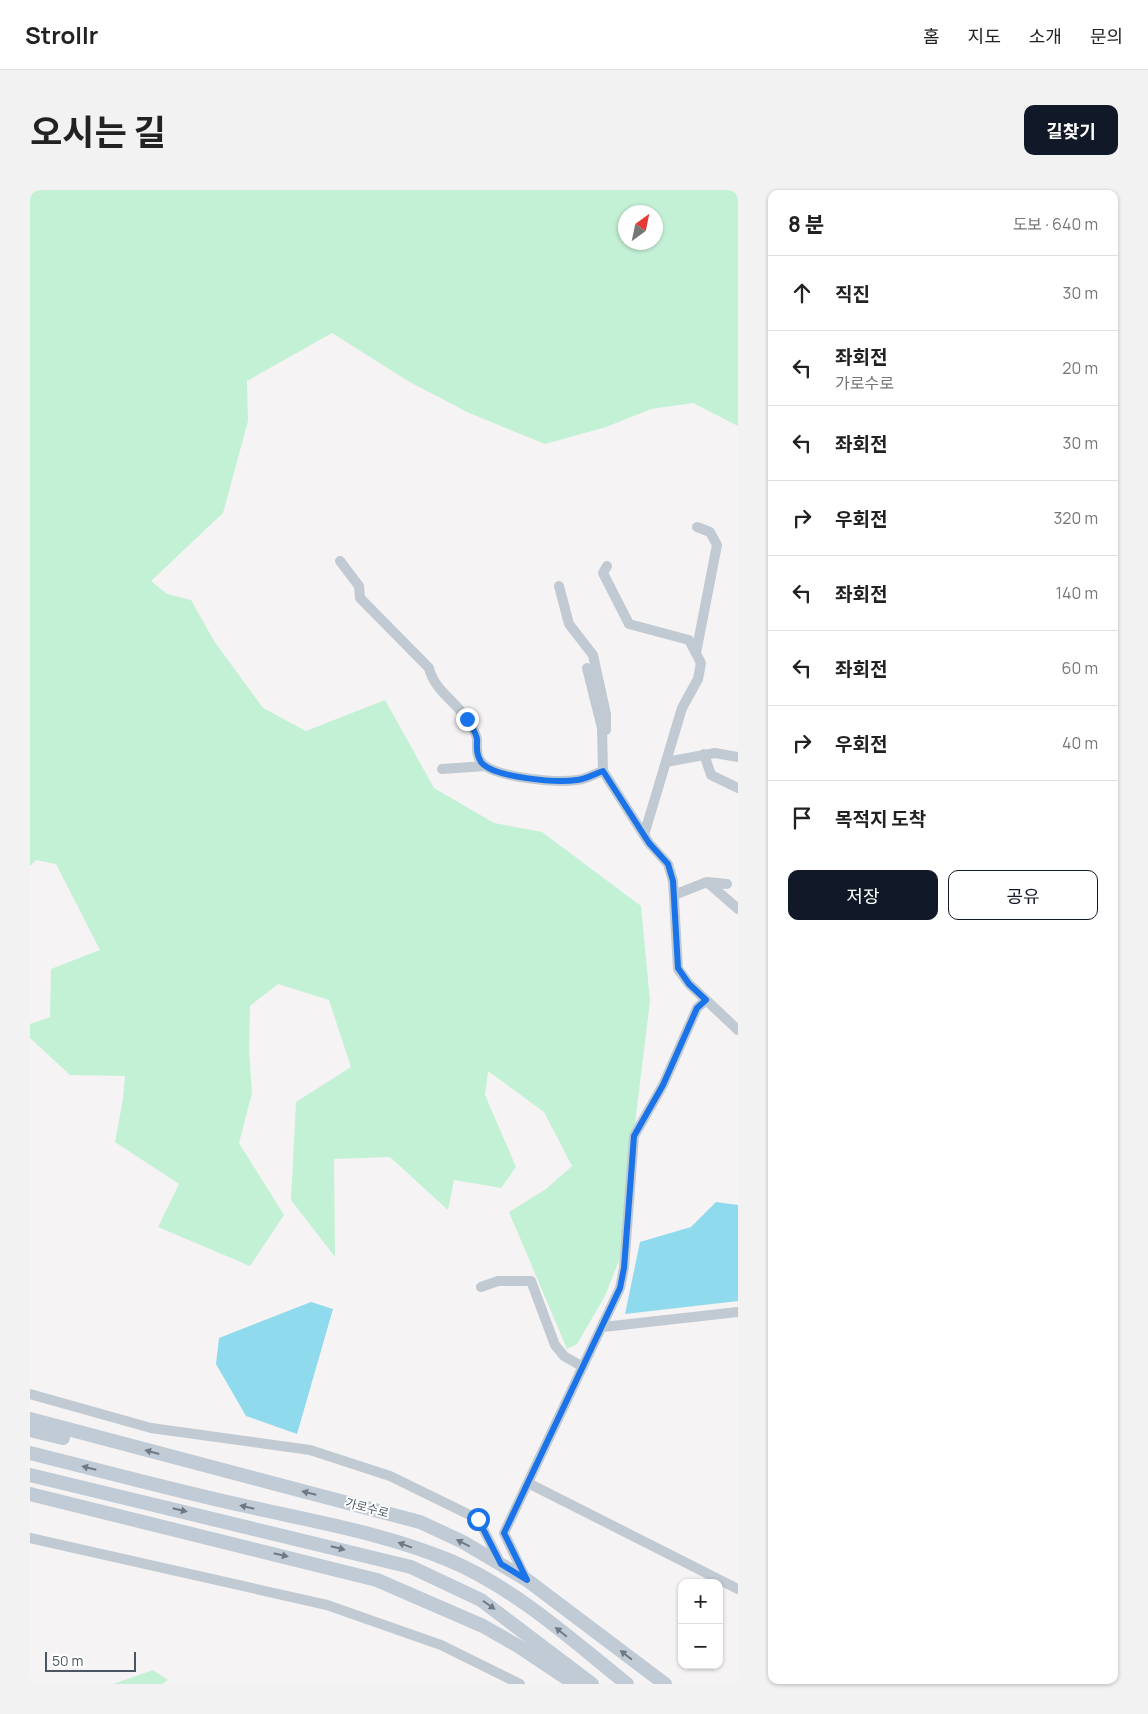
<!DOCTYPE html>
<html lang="ko">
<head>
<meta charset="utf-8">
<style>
	body { margin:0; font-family:Manrope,"Noto Sans KR",sans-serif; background:#f2f2f2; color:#222 }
	.controls { position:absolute; right:15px; bottom:15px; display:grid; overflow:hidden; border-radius:10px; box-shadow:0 1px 4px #0004 }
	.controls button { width:45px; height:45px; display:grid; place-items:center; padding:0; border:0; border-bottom:1px solid #e0e0e0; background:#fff; color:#222; font:25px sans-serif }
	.compass { position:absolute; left:588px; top:15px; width:45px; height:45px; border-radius:50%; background:#fff; box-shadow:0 1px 4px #0004; rotate:33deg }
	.scale { position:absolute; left:15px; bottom:12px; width:91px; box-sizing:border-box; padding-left:5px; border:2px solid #4a5661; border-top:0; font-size:14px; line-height:18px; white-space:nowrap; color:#4a5661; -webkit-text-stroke:4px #fff; paint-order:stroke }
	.stop { position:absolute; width:15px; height:15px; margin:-11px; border:4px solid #1a73e8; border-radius:50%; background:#fff }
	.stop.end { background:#1a73e8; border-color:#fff; box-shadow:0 1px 5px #0008 }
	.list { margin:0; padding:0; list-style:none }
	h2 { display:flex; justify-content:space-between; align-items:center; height:65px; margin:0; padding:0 20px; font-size:21px }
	h2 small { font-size:16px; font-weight:400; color:#767676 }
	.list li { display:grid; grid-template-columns:32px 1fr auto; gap:15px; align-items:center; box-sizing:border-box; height:75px; padding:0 20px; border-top:1px solid #e0e0e0 }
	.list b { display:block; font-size:19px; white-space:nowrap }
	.list p { margin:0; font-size:16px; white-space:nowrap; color:#767676 }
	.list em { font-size:16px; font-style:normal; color:#767676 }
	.actions { display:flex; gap:10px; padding:15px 20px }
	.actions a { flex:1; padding:11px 0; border:1px solid #111827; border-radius:10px; text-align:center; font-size:18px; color:#111827 }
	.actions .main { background:#111827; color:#fff }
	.icon { flex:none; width:28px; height:28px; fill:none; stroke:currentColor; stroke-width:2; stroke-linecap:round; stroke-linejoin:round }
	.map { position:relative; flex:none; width:708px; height:1494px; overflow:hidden; border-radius:10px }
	header { display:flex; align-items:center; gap:30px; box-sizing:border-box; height:70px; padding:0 25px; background:#fff; border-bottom:1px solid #e0e0e0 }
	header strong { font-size:24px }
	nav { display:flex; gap:28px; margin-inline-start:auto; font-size:18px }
	.intro { display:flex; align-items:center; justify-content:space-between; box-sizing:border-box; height:120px; padding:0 30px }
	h1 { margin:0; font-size:35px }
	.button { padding:12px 22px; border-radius:10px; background:#111827; color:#fff; font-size:18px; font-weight:700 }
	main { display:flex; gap:30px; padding:0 30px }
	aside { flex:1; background:#fff; border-radius:10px; box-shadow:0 1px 4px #0004 }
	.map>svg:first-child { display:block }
</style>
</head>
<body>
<header>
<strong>Strollr</strong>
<nav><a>홈</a><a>지도</a><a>소개</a><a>문의</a></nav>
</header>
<div class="intro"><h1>오시는 길</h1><a class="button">길찾기</a></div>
<main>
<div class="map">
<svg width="708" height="1494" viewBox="0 0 708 1494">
	<rect width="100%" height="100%" fill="#f5f3f3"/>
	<path fill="#c3f1d5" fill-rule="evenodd" d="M0 0H708V236L663 213 621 219 576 237 515 254 439 223 378 191 302 143 217 191 218 231 193 323 121 391 137 404 161 410 184 451 233 518 276 541 355 510 404 598 464 633 512 642 611 716 620 811 602 958 594 1058 575 1106 547 1154 537 1159 479 1022 516 999 542 976 514 922 458 881 455 905 486 977 471 998 424 990 418 1020 360 967 304 969 305 1067 261 1010 266 912 321 877 299 810 248 794 220 816 219 860 222 903 209 953 254 1025 220 1076 128 1037 149 994 85 952 93 909 95 886 40 885 0 848V834L20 827 21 779 70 760 26 674 6 670 0 676ZM596 22H626V52H596Z
		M123 1480 138 1490 132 1494H83Z"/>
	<path fill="#90daee" d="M686 1012 708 1015V1111L595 1124 610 1052 661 1037Z
		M281 1112 303 1119 267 1244 216 1226 186 1174 189 1148Z"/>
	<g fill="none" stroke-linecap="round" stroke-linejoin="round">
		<path stroke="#c1cad2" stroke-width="10" d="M310 371 329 396 330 408 399 478C404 500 425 511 437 529 441 535 447 544 447 550 447 558 446 565 451 572 464 588 528 593 547 590 557 589 564 584 573 581
			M577 376 573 383 599 434 659 450 671 473 668 489 652 518 614 645
			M529 396 539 434 563 465 576 524V540
			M666 463 687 355 680 342 667 337
			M557 478 572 538 573 581 619 653 638 674 643 691 648 779 659 794 708 840
			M674 564 681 585 708 598
			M636 572 685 563 708 567
			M412 579 455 576
			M677 692 708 719
			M644 705 677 692 697 694
			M451 1097 468 1091H501L525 1155 534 1166 553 1177
			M573 1137 708 1122
			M0 1204 121 1238 280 1260 360 1286 448 1329 471 1374
			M498 1293 708 1399
			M0 1348 297 1415 411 1455 490 1494
			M496 1389 474 1343 590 1098 594 1078 604 946 633 895 667 818 676 810"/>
		<path stroke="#c1cbd6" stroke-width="14" d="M0 1229 390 1332 433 1352 497 1390 635 1494
			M0 1240 33 1248
			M0 1263C73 1281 146 1301 220 1317 287 1332 357 1344 421 1371 486 1399 542 1450 597 1494
			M0 1285 381 1377 451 1410 562 1494
			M0 1304 347 1390 453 1436 488 1456 545 1494"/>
	</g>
	<defs><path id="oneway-solid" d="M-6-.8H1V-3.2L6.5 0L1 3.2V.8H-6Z" transform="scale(1.25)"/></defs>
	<g fill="#6e7984">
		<use href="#oneway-solid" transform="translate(122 1262) rotate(-165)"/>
		<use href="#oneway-solid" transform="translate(59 1278) rotate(-166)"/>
		<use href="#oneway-solid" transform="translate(279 1303) rotate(-166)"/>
		<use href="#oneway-solid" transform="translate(217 1317) rotate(-167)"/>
		<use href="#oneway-solid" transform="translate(150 1320) rotate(13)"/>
		<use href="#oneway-solid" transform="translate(433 1353) rotate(-153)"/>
		<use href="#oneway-solid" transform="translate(375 1355) rotate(-160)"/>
		<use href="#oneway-solid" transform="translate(308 1358) rotate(14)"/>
		<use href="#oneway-solid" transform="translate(251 1365) rotate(13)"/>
		<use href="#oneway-solid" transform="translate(459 1415) rotate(35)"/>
		<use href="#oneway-solid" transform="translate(531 1442) rotate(-141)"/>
		<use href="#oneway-solid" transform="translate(596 1465) rotate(-142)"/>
	</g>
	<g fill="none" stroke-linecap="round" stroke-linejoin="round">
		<path stroke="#1a73e8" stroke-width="6" d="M437 529C440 535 447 543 447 550 447 558 446 564 451 572 463 588 528 593 547 590 556 589 564 584 573 581L619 653 638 674 643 691 648 778 659 794 676 810 667 818 633 895 604 946 594 1078 590 1098 474 1343 497 1390 471 1374 448 1329"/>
	</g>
	<g text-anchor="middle" stroke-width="4" stroke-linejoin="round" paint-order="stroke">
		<g font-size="12" fill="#4a5661" stroke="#fff">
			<text transform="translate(337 1318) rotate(15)" y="4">가로수로</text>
		</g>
	</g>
</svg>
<div class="controls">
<button>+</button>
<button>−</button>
</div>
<svg class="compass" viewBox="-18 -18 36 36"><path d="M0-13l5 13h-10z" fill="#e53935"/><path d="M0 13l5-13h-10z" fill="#767676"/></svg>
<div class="scale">50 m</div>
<div class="stop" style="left:448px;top:1329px"></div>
<div class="stop end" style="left:437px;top:529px"></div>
</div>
<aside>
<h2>8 분<small>도보 · 640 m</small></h2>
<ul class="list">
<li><svg class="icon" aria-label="ahead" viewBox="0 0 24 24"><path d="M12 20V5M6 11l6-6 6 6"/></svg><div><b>직진</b></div><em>30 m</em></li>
<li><svg class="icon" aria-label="left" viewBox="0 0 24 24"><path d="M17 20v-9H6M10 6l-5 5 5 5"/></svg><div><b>좌회전</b><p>가로수로</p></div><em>20 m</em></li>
<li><svg class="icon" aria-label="left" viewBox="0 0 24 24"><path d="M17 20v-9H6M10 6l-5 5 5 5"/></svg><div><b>좌회전</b></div><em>30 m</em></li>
<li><svg class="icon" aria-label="right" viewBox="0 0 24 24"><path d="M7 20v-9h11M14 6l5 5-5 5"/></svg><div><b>우회전</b></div><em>320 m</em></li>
<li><svg class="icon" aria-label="left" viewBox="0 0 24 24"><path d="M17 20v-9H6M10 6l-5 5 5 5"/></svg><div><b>좌회전</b></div><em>140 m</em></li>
<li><svg class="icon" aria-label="left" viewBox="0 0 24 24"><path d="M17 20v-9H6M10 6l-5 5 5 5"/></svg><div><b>좌회전</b></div><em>60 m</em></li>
<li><svg class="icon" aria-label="right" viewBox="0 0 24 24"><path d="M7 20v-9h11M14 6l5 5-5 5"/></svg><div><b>우회전</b></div><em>40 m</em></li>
<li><svg class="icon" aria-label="arrive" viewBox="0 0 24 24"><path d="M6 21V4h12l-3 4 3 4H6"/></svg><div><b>목적지 도착</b></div></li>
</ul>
<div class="actions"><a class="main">저장</a><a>공유</a></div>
</aside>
</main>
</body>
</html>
